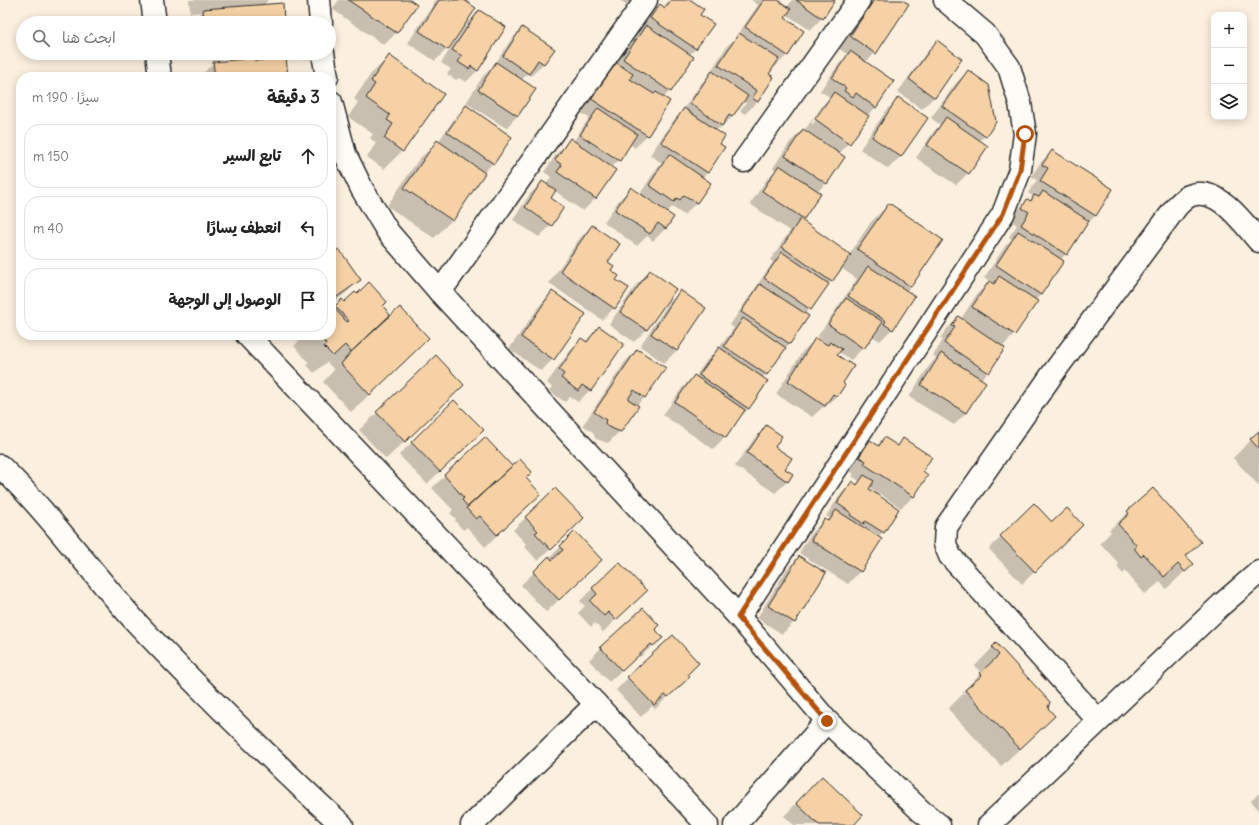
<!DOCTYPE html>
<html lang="ar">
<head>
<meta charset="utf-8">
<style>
	body { margin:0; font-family:Delius,"Playpen Sans Arabic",sans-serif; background:#f2f2f2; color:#222; direction:rtl }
	.controls { position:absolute; right:12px; top:12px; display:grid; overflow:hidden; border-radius:8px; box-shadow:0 2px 10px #0003 }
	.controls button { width:36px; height:36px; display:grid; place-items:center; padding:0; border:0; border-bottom:1px solid #e0e0e0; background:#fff; color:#222; font:20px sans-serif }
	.stop { position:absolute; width:12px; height:12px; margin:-9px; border:3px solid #b45309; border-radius:50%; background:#fff }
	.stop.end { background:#b45309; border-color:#fff; box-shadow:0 1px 4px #0008 }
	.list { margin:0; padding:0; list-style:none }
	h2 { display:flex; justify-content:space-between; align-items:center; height:52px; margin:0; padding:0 16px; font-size:17px }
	h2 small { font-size:13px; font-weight:400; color:#767676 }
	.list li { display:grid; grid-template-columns:26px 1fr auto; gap:12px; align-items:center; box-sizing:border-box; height:64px; margin:0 8px 8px; padding:0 8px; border:1px solid #e0e0e0; border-radius:16px }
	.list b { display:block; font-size:15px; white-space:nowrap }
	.list em { font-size:13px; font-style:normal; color:#767676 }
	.icon { flex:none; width:22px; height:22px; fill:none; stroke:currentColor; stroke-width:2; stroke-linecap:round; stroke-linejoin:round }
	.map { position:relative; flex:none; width:1259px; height:825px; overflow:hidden; direction:ltr }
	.search { position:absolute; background:#fff; box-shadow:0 2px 10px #0003; left:16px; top:16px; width:320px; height:44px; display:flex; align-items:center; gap:10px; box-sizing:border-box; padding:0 14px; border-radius:22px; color:#767676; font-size:15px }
	.panel { position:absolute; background:#fff; box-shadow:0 2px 10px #0003; left:16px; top:72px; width:320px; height:268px; border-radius:16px; direction:rtl }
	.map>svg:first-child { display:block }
</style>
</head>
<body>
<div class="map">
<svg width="1259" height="825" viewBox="0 0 1259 825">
	<rect width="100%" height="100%" fill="#fbefde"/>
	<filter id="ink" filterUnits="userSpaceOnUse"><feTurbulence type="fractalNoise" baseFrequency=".025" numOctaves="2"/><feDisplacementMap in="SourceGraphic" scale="8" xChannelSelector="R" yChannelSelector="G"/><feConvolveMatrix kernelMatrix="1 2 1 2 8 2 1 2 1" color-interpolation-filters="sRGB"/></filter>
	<g filter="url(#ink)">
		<path fill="#0003" fill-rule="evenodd" d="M189 0H268L263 6 283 21 281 23H191L201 12 190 13Z
			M339 0H408L415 5 396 33 384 45 332 9Z
			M436 0H462L447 49 435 61 408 43Z
			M620 0H632L627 5Z
			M669 0H689L699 15 712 24 696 49 689 55 670 91 663 98 669 102 647 135 635 148 630 144 619 160 611 168 615 170 595 199 583 211 555 191 549 199 551 225 539 237 513 220 530 194 542 182 546 184 551 177 544 172 558 152 570 140 573 142 589 118 579 111 616 64 634 38 640 32 639 31 648 18 660 6 663 7Z
			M751 0H780L778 1 787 8 792 0H834L822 18 810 30 786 14 783 18 803 31 787 55 775 67 773 66 768 74 773 78 757 102 745 114 740 111 746 103 743 101 732 117 719 129 718 128 715 131 718 144 723 147 707 173 702 178 710 183 696 203 684 215 672 207 666 213 673 217 665 229 653 241 647 236 637 246 604 222 619 200 631 188 640 194 657 168 662 163 650 155 672 122 680 114 700 85 707 77 727 46 734 40 758 5Z
			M873 0H901L875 53 865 63 876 107 867 116 849 143 839 154 826 183 817 192 820 194 801 221 849 255 871 222 889 204 911 286 906 291 892 329 880 341 872 336 863 348 851 360 839 352 836 356 841 383 837 396 824 408 823 407 812 417 776 394 803 351 816 339 827 346 828 345 817 337 857 279 841 268 805 314 807 316 789 344 784 350 762 379 767 382 748 409 737 420 725 437 713 449 663 415 682 388 694 376 695 377 707 360 719 348 734 328 730 325 773 262 770 260 790 231 750 204 767 179 776 170 773 168 790 142 803 130 804 131 822 106 830 97 820 91 838 65 848 55 838 48 867 5ZM823 106H825L813 124 811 123Z
			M479 11 478 70 466 82 459 78 456 80 447 74 451 69 441 63 467 23Z
			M522 28 553 49 543 64 531 76 528 74 521 80 518 115 506 128 466 103 483 76 493 67 510 41Z
			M937 42 934 97 922 109 898 92 925 54Z
			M203 53H266L254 55 255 62 287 77H202L201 75 214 63 240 60 245 56 203 59Z
			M389 57 402 151 384 169 367 157 376 143 370 138 373 134 348 117 358 102 354 99 371 74Z
			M968 71 985 136 979 141 968 173 956 185 916 158 934 131 940 125 931 118 956 83Z
			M898 99 927 118 900 157 888 169 860 149 886 111Z
			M466 107 493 163 483 173 452 220 434 238 387 206 419 159 438 142 454 119Z
			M1052 151 1112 189 1095 216 1083 228 1066 254 1060 260 1041 295 1035 300 1036 301 1014 335 1002 347 988 372 981 379 985 382 966 413 954 425 909 397 929 366 936 358 933 356 943 340 940 338 946 330 958 317 961 319 977 294 990 281 984 278 1006 245 1012 239 1009 237 1017 225 1010 220 1015 212 1028 200 1029 201 1034 197 1028 193 1037 180 1031 177 1040 163Z
			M592 226 610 271 615 280 614 308 602 320 549 283 580 238Z
			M331 255 359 280 347 292 331 304Z
			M650 272 674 289 646 330 634 342 609 324 637 284Z
			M552 292 553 359 541 371 509 349 540 305Z
			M680 292 705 308 676 351 664 363 640 346 668 304Z
			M342 301 344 303 381 307 390 317 410 356 351 412 323 382 334 370 327 362 314 373 307 365 309 363 294 346 305 335H331V310Z
			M599 327 590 390 578 402 570 397 565 402 549 391 552 387 547 383 569 352 582 340 585 342Z
			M637 350 645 397 636 406 620 431 608 443 596 439 594 436V433L583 425 625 362Z
			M454 401 470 442 427 484 399 455Z
			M445 403 386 459 359 430 377 413Z
			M766 427 788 481 775 493 735 466 754 439Z
			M1259 432V486L1233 458Z
			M485 438 512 467 525 478 540 494 485 547 467 527 463 530 455 521 456 519 450 513 453 510 432 488Z
			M885 438 897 446 903 440 921 471 914 496 901 508 869 487 867 489 898 509 883 532 877 538 860 571 848 584 799 553 812 532 825 520 827 521 830 518 826 516 840 495 852 483 855 485 859 481 852 476 854 474 848 470 858 453 870 441 877 446Z
			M555 489 570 530 538 561 524 546 526 544 513 530Z
			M1153 490 1200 542 1185 557 1192 564 1174 582 1166 589 1160 582 1145 594 1125 571 1123 574 1117 567 1119 564 1100 543 1111 532 1109 530Z
			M1034 504 1052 524 1082 525 1022 584 989 549Z
			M575 533 588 572 546 612 521 585Z
			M799 557 794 622 782 634 757 618 787 569Z
			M619 563 633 603 603 632 595 623 591 627 578 613 585 606 580 601Z
			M653 629 661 638 640 657 638 655 609 682 589 660 601 648Z
			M996 644 1036 734 1001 766 948 709 964 693 963 691 981 673 975 666Z
			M687 674 676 689 655 709 652 706 641 717 616 690 628 678Z
			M810 789 852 825H794L784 816Z
			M1259 793V810L1251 801Z"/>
		<path fill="#f5d1a5" stroke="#2b2b2b" d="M348 0H410L417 5 397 33Z
			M439 0H464L476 8 448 50 419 31Z
			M671 0H691L704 9 700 15 714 24 696 49 650 18 660 4 665 8Z
			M764 0H778L791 9 785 18 804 31 788 56 745 27Z
			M796 0H835L823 19Z
			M874 0H902L909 4 876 54 850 36Z
			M283 3 284 21 277 22V23H204L203 9Z
			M479 10 506 27 478 71 471 66 469 69 458 62 462 56 452 50Z
			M646 25 694 57 671 92 623 59Z
			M522 27 555 49 544 64 538 60 529 74 503 56Z
			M739 33 779 59 769 74 774 77 758 102 752 98 757 91 718 65Z
			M937 40 962 59 935 98 909 79Z
			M850 51 894 81 876 108 856 93 853 97 844 91 846 88 832 78Z
			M255 55V61L286 57 288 77H215L213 62 244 59 243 56Z
			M389 55 444 94 403 152 384 138 393 124 387 120 390 115 366 98 375 84 371 81Z
			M614 61 633 74 630 79 654 94 656 92 670 101 648 136 590 98Z
			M496 62 536 89 518 116 478 90Z
			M968 70 989 85 996 122 986 137 942 106Z
			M712 71 748 96 732 117 729 115 722 126 690 103Z
			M834 92 869 116 850 144 815 119Z
			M898 97 928 118 901 157 872 137Z
			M466 105 512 137 494 164 447 132Z
			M598 108 637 134 620 161 580 135Z
			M684 108 725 136 720 144 725 147 708 173 661 142Z
			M946 117 988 146 969 174 927 145Z
			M803 129 845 157 827 184 785 156Z
			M570 138 616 170 596 199 557 172 562 165 555 160Z
			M437 140 485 173 453 221 404 188Z
			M1052 150 1113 189 1096 216 1040 181 1048 168 1042 165Z
			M669 154 711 183 697 203 684 195 680 200 677 198 674 202 649 185Z
			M779 165 821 193 804 219 762 191Z
			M542 181 556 190 551 198 564 207 552 226 525 207Z
			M631 187 674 217 666 229 658 223 650 234 615 210Z
			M1043 191 1089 221 1067 255 1021 225 1029 212 1022 208 1027 199 1031 201 1034 195 1039 197Z
			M889 203 943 240 911 287 857 249Z
			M800 219 851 255 832 282 782 247Z
			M592 225 620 244 608 262 614 266 611 270 619 276 616 280 629 288 615 309 560 271Z
			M1018 231 1064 261 1041 295 996 265Z
			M339 249 361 280 331 301V254Z
			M782 252 829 284 811 310 764 278Z
			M868 266 915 296 893 330 884 324 886 321 848 296Z
			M650 270 676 289 647 330 620 312Z
			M999 276 1038 301 1015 335 972 307 989 281 994 284Z
			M369 282 387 302 383 306 390 315 351 352 345 345 333 356 324 347 326 344 318 335H331V309L333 307 347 322 349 321 335 306 342 299 344 302 355 292 357 294Z
			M760 284 809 316 790 344 741 312Z
			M680 290 706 308 677 351 651 334Z
			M552 291 586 314 554 360 521 337Z
			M846 298 883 322 864 349 828 324Z
			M400 307 429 338 370 395 341 364 351 352Z
			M958 316 1005 348 989 373 944 343 955 327 952 326Z
			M743 318 786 348 767 375 724 346Z
			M599 326 624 344 591 391 582 385 578 391 561 378 564 374 559 370 581 338 587 342Z
			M815 338 828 345 830 342 842 349 837 355 854 366 843 383 845 385 837 397 833 394 825 406 788 381Z
			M719 347 768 381 749 409 699 375Z
			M637 349 666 368 645 398 634 390 628 399 639 406 621 432 608 427 605 423 606 420 594 412Z
			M941 353 986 382 966 413 921 385Z
			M436 355 464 385 405 442 376 412Z
			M694 375 745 410 726 438 675 402Z
			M454 400 484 430 440 472 411 442Z
			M766 425 782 436 775 447 792 458 785 469 793 474 788 482 747 453Z
			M1259 431V449L1250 439Z
			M485 437 512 466 468 507 462 500 464 498 444 475Z
			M884 437 898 446 903 438 932 457 923 471 928 475 914 497 864 464 866 461 859 457 870 440 879 446Z
			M520 459 532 472 526 478 541 494 497 535 480 516 476 519 466 508Z
			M864 475 874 481 869 489 899 509 884 533 865 521 864 524 850 515 851 513 837 503 852 481 857 485Z
			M555 488 584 518 551 550 535 533 538 531 525 517Z
			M1153 488 1201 542 1186 556 1194 564 1185 572 1178 564 1164 577 1144 554 1141 557 1134 548 1137 546 1118 524 1129 514 1127 511Z
			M1034 503 1052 522 1067 508 1083 525 1035 572 1000 536Z
			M836 510 882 539 861 572 811 540 824 519 829 521Z
			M575 531 602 560 559 600 533 572 549 556 552 560 563 550 560 546Z
			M799 556 826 573 795 623 768 606Z
			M619 562 647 591 616 620 608 612 604 616 590 601 597 594 592 588Z
			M643 608 659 625 655 629 663 638 653 646 651 644 622 671 600 647Z
			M673 635 699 663 688 674 690 677 668 697 665 695 654 705 627 677Z
			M996 643 1050 702 1048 708 1055 716 1020 749 965 690 982 675 980 673 999 655 992 647Z
			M822 776 863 815 854 825H819L796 803Z"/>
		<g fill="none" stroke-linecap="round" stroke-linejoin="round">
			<defs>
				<path id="minor" d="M744 161 859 0
					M440 292 646 0
					M0 466C50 514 89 570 135 621 160 648 186 674 211 699 254 742 297 784 342 825
					M739 617 1003 214 1020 170 1025 134 1020 103 1009 67 985 34 945 0
					M1098 720 950 556 945 544 946 527 1051 376 1177 206C1180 203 1185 198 1189 196 1217 184 1243 223 1259 241
					M472 825 596 704
					M989 825 1221 605 1259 572"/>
				<path id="tertiary" d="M152 0 155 23
					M319 0 321 23
					M157 53 160 77
					M323 53 327 77
					M331 102 345 154 362 189 388 232 440 292 739 617 827 721 921 811 939 825
					M247 335 596 704 707 825
					M735 825 827 721"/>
			</defs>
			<use href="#minor" stroke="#2b2b2b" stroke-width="25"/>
			<use href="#tertiary" stroke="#2b2b2b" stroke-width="25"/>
			<use href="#minor" stroke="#fdfcf7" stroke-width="22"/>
			<use href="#tertiary" stroke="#fdfcf7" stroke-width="22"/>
		</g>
	</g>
	<g fill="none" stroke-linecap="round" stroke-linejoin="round" filter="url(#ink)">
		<path stroke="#b45309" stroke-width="5" d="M827 721 738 617 1003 214 1020 170 1025 134"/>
	</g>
</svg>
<div class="controls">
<button>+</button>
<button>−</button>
<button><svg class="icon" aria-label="layers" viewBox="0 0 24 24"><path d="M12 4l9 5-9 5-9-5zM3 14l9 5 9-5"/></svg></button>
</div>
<div class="stop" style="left:1025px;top:134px"></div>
<div class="stop end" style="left:827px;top:721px"></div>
<div class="search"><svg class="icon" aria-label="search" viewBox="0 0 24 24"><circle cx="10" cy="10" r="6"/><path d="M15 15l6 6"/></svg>ابحث هنا</div>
<section class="panel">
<h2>3 دقيقة<small>سيرًا · 190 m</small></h2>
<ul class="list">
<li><svg class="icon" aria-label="ahead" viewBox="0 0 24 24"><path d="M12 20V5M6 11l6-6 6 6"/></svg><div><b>تابع السير</b></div><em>150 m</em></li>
<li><svg class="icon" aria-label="left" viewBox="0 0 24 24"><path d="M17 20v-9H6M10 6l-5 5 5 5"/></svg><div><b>انعطف يسارًا</b></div><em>40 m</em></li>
<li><svg class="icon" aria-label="arrive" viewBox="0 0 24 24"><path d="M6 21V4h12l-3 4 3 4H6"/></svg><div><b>الوصول إلى الوجهة</b></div></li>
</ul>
</section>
</div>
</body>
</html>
